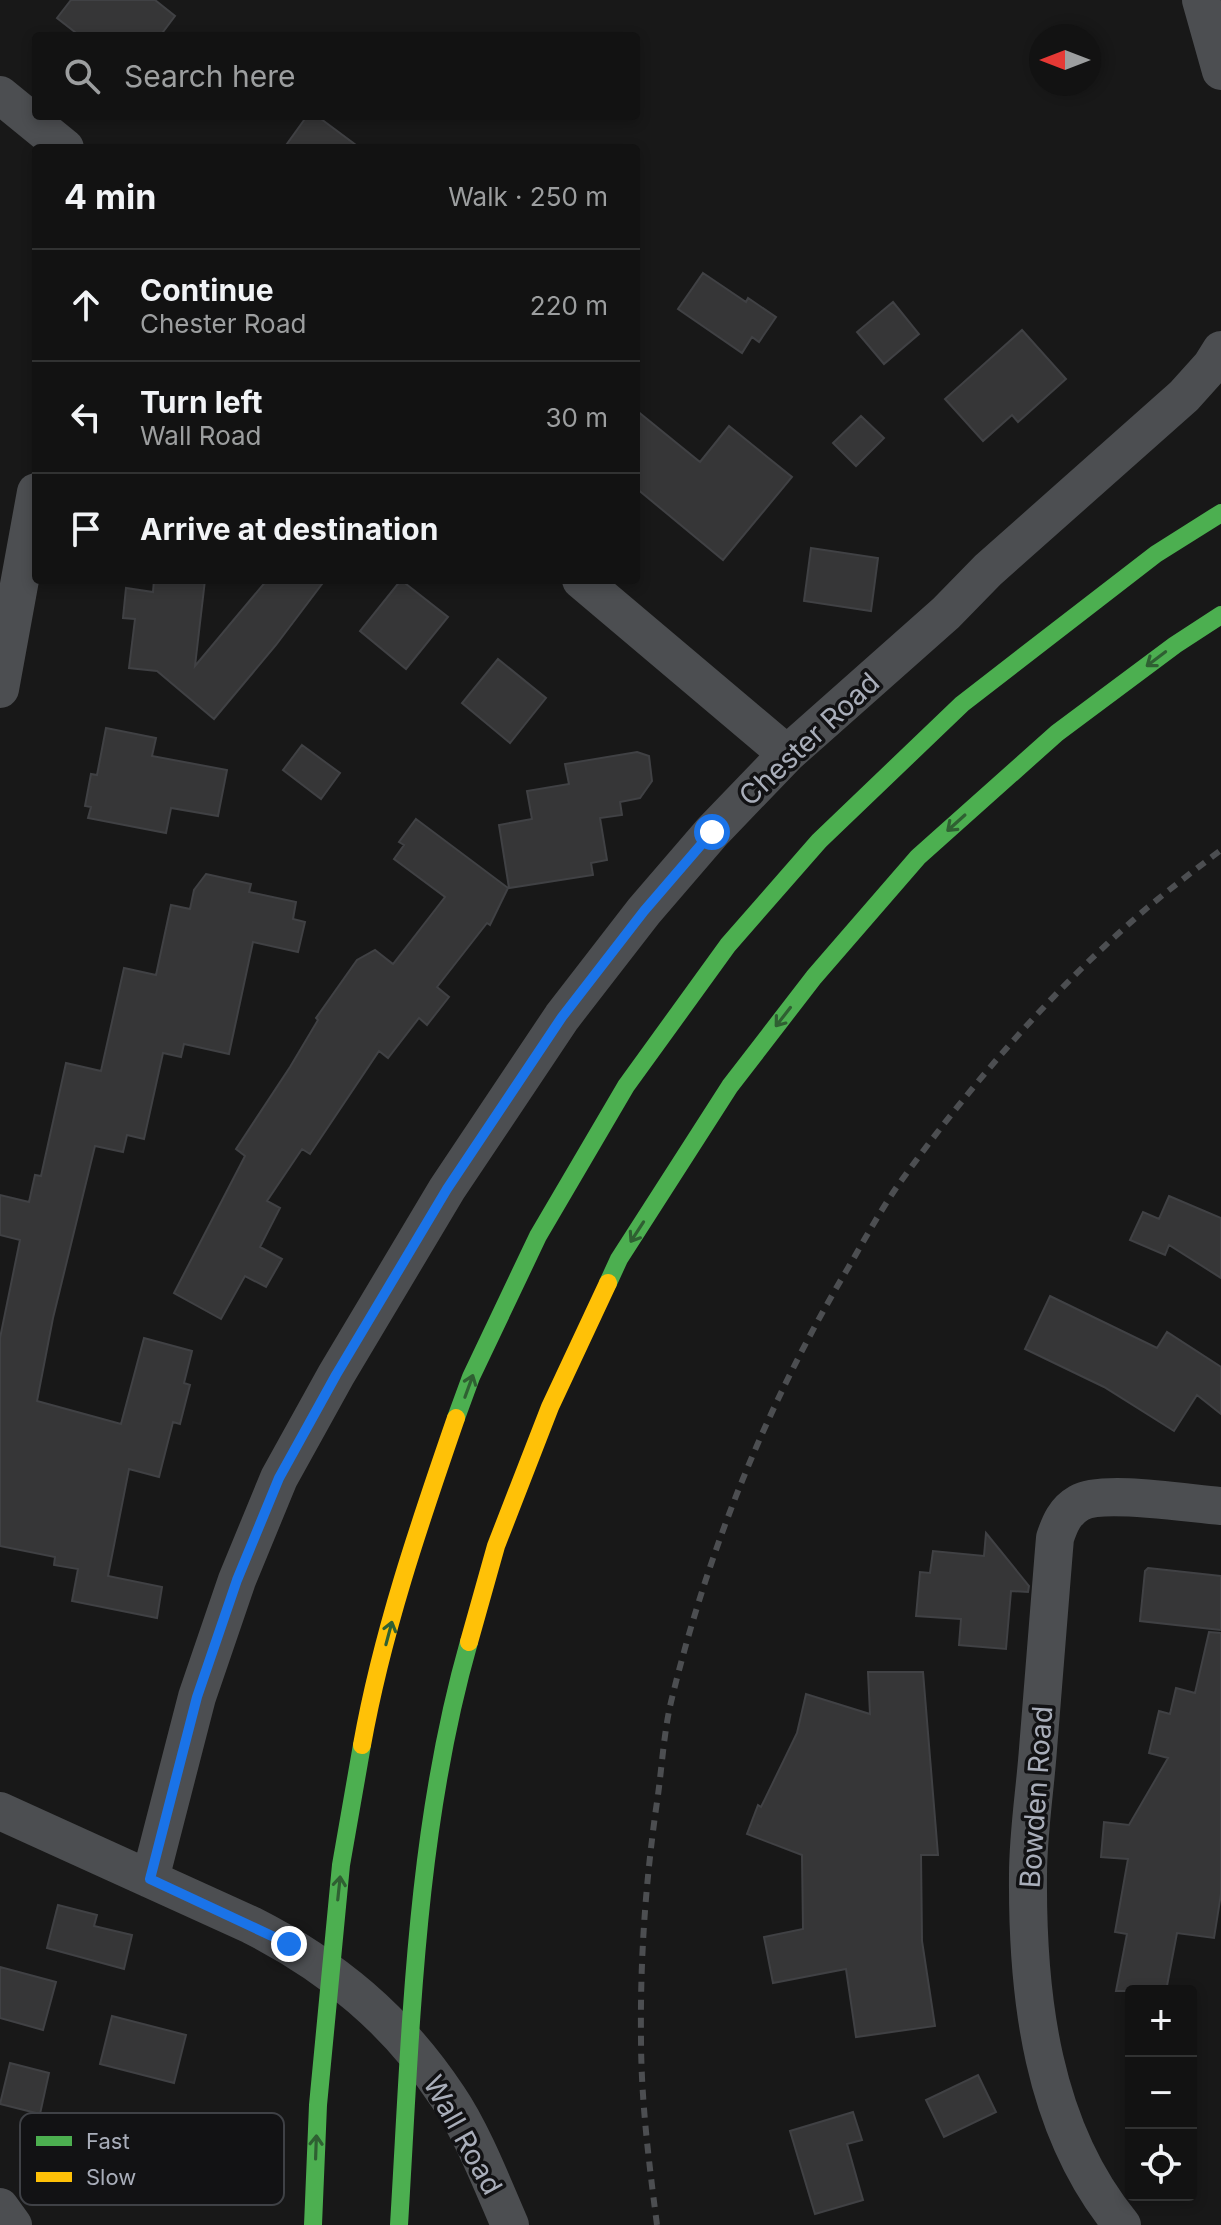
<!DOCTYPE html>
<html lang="en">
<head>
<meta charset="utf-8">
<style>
	body { margin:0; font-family:Inter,sans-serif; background:#1f2020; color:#f1f3f6 }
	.controls { position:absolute; right:24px; bottom:24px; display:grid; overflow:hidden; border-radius:8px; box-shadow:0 4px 12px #0003 }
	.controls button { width:72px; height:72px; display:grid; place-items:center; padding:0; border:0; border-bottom:2px solid #313232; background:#121212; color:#f1f3f6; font:40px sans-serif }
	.compass { position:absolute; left:1029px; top:24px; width:72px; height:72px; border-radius:50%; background:#121212; box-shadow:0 4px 12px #0003; rotate:270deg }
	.stop { position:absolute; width:24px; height:24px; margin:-18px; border:6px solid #1a73e8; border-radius:50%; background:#fff }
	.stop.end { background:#1a73e8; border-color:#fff; box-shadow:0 2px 8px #0008 }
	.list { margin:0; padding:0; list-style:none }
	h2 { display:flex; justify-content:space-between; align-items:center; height:104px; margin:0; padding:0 32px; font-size:34px }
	h2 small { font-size:26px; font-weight:400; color:#9c9e9f }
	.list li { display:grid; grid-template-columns:52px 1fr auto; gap:24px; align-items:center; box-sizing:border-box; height:112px; padding:0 32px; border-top:2px solid #313232 }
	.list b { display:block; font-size:30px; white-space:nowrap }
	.list p { margin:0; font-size:26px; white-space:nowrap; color:#9c9e9f }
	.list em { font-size:26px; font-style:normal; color:#9c9e9f }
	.icon { flex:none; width:44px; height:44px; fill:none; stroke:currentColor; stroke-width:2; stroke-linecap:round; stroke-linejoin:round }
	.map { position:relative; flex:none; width:1221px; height:2225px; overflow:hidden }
	.search { position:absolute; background:#121212; box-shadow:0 4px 12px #0003; left:32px; top:32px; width:608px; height:88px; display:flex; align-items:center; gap:20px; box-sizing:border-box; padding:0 28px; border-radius:8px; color:#9c9e9f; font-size:30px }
	.panel { position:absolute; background:#121212; box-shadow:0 4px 12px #0003; left:32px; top:144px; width:608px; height:440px; border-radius:8px }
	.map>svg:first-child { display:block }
</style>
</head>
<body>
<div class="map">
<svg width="1221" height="2225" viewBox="0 0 1221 2225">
	<rect width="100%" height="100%" fill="#181818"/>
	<path fill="#363637" stroke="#404144" stroke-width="2" d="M71 0H155L175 16 160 36H80L57 18Z
		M307 116H317L360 148H284Z
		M703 273 746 302 748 298 776 317 759 342 752 337 742 353 678 309Z
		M893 302 919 334 884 364 857 332Z
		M1022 330 1066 379 1018 422 1012 415 983 441 945 399Z
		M636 410 700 462 729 426 792 477 723 560 636 488Z
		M861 416 884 438 856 466 833 443Z
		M811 548 878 558 871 611 804 601Z
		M154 580H205L195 666 267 580H325L276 645 214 719 157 671 129 668 135 619 123 618 126 588 153 592Z
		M401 580 448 617 406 669 360 631Z
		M498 659 546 698 510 743 462 703Z
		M106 728 156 738 152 756 227 770 218 816 171 808 166 833 88 818 91 807 85 806 91 774 97 775Z
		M302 745 340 773 321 799 283 770Z
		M637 752 649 756 652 781 640 798 620 802 622 815 600 818 607 860 591 863 593 875 509 888 499 825 532 819 527 791 569 784 565 764Z
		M416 819 508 888 490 925 487 923 437 987 449 997 427 1025 419 1018 388 1058 379 1051 310 1154 302 1149 267 1201 280 1208 260 1247 282 1259 266 1287 245 1276 221 1319 174 1293 245 1156 236 1149 290 1067 318 1020 316 1018 357 960 375 950 393 964 445 897 394 859 404 845 399 842Z
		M206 874 251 884 249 892 296 902 293 919 305 922 298 952 253 942 229 1054 184 1044 181 1057 163 1053 144 1139 127 1135 123 1152 95 1146 53 1318 37 1401 121 1424 144 1338 192 1351 184 1383 190 1385 180 1424 173 1422 159 1477 129 1469 108 1576 162 1587 157 1618 72 1601 78 1569 54 1565 55 1557 0 1546V1338L20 1240 0 1235V1195L29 1202 35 1175 41 1176 66 1063 101 1071 124 968 156 975 171 905 190 909 194 890Z
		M1169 1196 1221 1218V1278L1169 1245 1165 1255 1130 1240 1143 1212 1159 1219Z
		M1050 1296 1157 1348 1167 1332 1221 1367V1414L1197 1395 1174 1431 1104 1387 1025 1349Z
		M986 1533 1029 1586 1028 1592 1011 1591 1006 1649 959 1645 961 1619 916 1616 920 1572 930 1573 933 1551 984 1556Z
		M1148 1568 1221 1576V1630L1140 1621 1145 1571Z
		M1209 1632 1221 1633V1894L1214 1938 1177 1933 1166 1991H1116L1127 1934 1115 1932 1128 1859 1101 1857 1104 1822 1129 1825 1168 1758 1149 1753 1159 1711 1170 1714 1176 1688 1195 1693Z
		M868 1672H923L938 1855H921L922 1941 935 2026 856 2037 846 1969 773 1983 764 1937 803 1929 802 1855 747 1834 758 1805 761 1807 797 1733 806 1694 870 1714Z
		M58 1905 97 1915 94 1926 132 1935 124 1969 47 1948Z
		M0 1967 56 1982 43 2030 0 2018Z
		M112 2016 186 2035 174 2083 100 2064Z
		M10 2063 49 2073 40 2114 0 2104Z
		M978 2075 996 2112 944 2137 926 2100Z
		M853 2112 862 2140 847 2144 863 2200 815 2214 790 2131Z"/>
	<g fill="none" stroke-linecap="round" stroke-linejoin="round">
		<path stroke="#4c4e51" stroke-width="38" d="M1201 0 1221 71
			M0 95 65 148
			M581 580 787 754
			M0 689 36 492
			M0 1811 251 1925C332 1966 397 2020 448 2097 472 2132 493 2186 510 2225
			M150 1879 197 1697 237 1580 279 1478 336 1375 447 1189 562 1017 644 911 712 832 787 754 946 613 988 570 1184 396 1211 366 1221 350
			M0 2207 13 2225
			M1122 2225C1042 2128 1027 1996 1028 1875 1028 1833 1035 1791 1038 1749 1044 1678 1049 1608 1055 1538 1060 1523 1065 1511 1079 1503 1103 1489 1191 1504 1221 1506"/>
		<path stroke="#4caf50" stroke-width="18" d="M608 1283 619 1259 730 1086 814 977 918 857 1057 733 1175 645 1221 615
			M456 1418 471 1377 538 1236 626 1086 728 945 819 841 962 704 1156 554 1221 513
			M313 2225 318 2105 341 1865 362 1745
			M399 2225C411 2030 415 1831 469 1642"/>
		<path stroke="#ffc107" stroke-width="18" d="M469 1642 496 1546 550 1407 608 1283
			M362 1745C382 1633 419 1525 456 1418"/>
		<path stroke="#4c4e51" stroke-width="6" stroke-dasharray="10 8" stroke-linecap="butt" d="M657 2225C649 2163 641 2100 641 2038 640 1956 646 1876 658 1795 662 1765 664 1732 671 1702 708 1549 767 1404 848 1268 865 1239 881 1209 901 1181 972 1083 1055 987 1147 908 1171 888 1196 869 1221 850"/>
	</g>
	<defs><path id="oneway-shaft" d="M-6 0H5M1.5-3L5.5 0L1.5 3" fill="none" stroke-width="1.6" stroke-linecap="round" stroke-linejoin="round" transform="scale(2)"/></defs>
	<g stroke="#2f6032">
		<use href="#oneway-shaft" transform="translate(1156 659) rotate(143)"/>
		<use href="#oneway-shaft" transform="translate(956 823) rotate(138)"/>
		<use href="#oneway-shaft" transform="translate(783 1017) rotate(128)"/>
		<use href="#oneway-shaft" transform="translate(637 1232) rotate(123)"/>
		<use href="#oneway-shaft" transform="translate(469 1386) rotate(-70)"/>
		<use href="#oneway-shaft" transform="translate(389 1633) rotate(-75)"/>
		<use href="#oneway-shaft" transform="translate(339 1888) rotate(-84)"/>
		<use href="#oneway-shaft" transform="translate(316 2147) rotate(-88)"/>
	</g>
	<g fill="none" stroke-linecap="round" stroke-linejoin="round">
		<path stroke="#1a73e8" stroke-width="10" d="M289 1944 150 1879 197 1697 237 1580 279 1478 336 1375 447 1189 562 1017 644 911 712 832"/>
	</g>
	<g text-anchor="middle" stroke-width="7" stroke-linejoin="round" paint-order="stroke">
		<g font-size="28" fill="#a9aeba" stroke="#121214">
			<text transform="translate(809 739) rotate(-43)" y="10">Chester Road</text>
			<text transform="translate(1036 1797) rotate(-86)" y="10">Bowden Road</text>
			<text transform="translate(463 2135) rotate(61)" y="10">Wall Road</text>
		</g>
	</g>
	<rect x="20" y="2113" width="264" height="92" rx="12" fill="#121214" stroke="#3f4146" stroke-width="2"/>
	<rect x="36" y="2136" width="36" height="10" fill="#4caf50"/>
	<rect x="36" y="2172" width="36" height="10" fill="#ffc107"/>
	<g font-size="22" fill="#a9aeba">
		<text x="86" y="2149">Fast</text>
		<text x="86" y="2185">Slow</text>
	</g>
</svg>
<div class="controls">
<button>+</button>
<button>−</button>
<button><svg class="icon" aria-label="locate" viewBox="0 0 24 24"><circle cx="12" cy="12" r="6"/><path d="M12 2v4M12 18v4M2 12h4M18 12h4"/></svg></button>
</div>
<svg class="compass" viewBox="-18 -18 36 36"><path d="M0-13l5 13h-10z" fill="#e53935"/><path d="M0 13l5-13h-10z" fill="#9c9e9f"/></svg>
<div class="stop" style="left:712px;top:832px"></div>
<div class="stop end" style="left:289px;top:1944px"></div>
<div class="search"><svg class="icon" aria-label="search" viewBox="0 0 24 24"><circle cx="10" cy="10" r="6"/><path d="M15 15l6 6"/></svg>Search here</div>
<section class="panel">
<h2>4 min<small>Walk · 250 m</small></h2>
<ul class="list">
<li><svg class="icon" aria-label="ahead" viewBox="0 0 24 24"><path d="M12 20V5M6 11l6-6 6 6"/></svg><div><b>Continue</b><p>Chester Road</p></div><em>220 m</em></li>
<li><svg class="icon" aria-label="left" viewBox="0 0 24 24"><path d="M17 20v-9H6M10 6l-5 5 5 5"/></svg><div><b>Turn left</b><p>Wall Road</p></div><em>30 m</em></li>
<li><svg class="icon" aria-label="arrive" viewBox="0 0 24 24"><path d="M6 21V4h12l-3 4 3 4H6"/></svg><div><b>Arrive at destination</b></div></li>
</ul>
</section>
</div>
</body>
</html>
